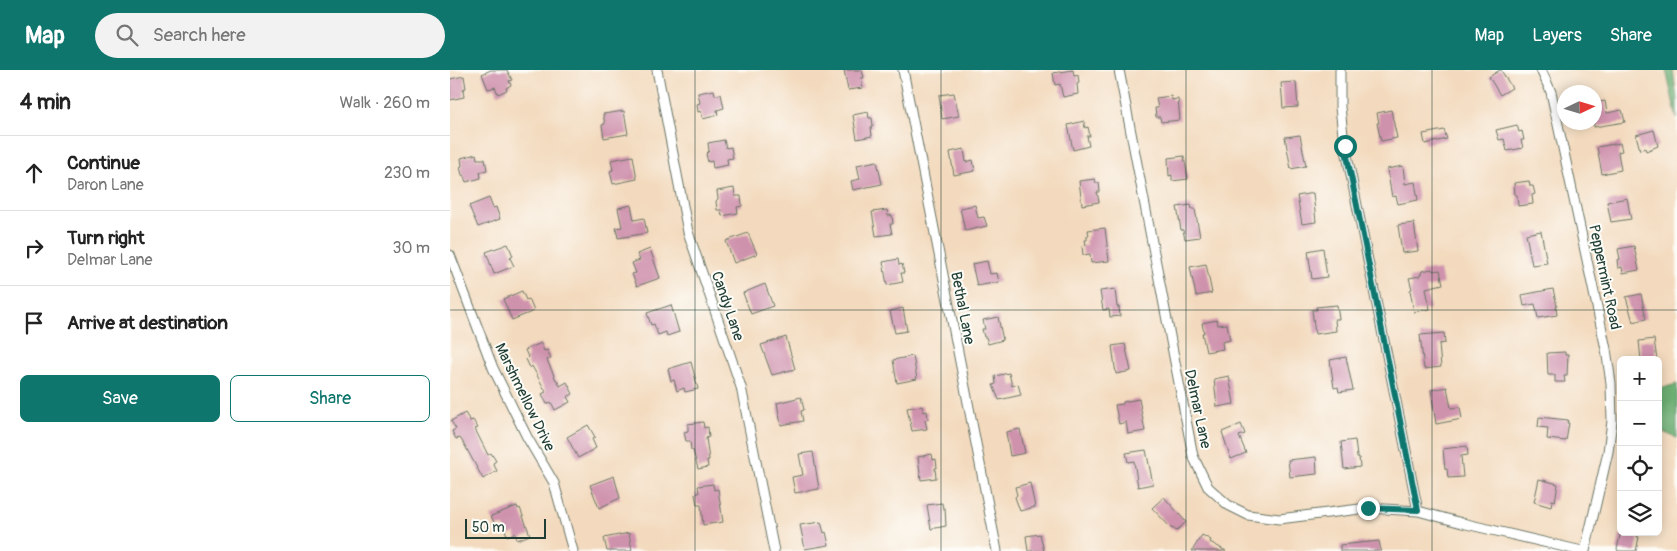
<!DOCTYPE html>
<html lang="en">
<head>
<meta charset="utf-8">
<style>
	body { margin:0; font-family:Pangolin,sans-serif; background:#f2f2f2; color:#222 }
	.controls { position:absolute; right:15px; bottom:15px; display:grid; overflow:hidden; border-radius:8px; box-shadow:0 2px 12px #0003 }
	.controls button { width:45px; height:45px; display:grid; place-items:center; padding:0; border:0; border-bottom:1px solid #e0e0e0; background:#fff; color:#222; font:25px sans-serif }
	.compass { position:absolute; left:1107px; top:15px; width:45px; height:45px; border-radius:50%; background:#fff; box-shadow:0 2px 12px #0003; rotate:86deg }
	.scale { position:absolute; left:15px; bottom:12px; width:81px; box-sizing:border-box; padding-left:5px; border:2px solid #1f3d34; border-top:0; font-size:14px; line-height:18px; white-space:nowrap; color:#1f3d34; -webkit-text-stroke:4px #fdfcf7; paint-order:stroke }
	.stop { position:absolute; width:15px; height:15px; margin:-11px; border:4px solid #0f766e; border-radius:50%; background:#fff }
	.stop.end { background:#0f766e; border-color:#fff; box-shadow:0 1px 5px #0008 }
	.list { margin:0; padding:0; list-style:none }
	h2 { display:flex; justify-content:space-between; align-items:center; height:65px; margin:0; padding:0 20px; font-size:21px }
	h2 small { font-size:16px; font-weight:400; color:#767676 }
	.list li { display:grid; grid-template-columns:32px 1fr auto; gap:15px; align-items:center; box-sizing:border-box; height:75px; padding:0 20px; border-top:1px solid #e0e0e0 }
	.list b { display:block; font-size:19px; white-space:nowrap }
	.list p { margin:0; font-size:16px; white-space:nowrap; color:#767676 }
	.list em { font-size:16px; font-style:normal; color:#767676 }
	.actions { display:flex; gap:10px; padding:15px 20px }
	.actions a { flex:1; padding:11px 0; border:1px solid #0f766e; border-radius:8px; text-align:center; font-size:18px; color:#0f766e }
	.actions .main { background:#0f766e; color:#fff }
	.icon { flex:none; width:28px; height:28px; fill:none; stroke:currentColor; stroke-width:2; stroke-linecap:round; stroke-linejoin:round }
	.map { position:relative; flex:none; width:1227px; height:481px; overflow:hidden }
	header { display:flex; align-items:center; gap:30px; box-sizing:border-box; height:70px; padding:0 25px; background:#0f766e; color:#fff }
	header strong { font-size:24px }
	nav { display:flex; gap:28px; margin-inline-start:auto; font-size:18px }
	.search { width:350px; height:45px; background:#f2f2f2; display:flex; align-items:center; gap:12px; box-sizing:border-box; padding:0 18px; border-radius:28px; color:#767676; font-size:19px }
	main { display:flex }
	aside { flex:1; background:#fff }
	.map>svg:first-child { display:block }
</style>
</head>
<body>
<header>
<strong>Map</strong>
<div class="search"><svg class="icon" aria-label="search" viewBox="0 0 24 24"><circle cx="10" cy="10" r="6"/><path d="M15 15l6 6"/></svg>Search here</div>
<nav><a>Map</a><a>Layers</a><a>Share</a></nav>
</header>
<main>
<aside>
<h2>4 min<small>Walk · 260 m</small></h2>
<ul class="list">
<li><svg class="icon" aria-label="ahead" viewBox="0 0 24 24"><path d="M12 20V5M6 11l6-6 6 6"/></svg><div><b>Continue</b><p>Daron Lane</p></div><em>230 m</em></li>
<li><svg class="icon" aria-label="right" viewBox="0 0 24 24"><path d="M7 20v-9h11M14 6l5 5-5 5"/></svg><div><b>Turn right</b><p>Delmar Lane</p></div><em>30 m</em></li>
<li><svg class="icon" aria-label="arrive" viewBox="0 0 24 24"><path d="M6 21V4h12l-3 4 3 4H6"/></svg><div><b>Arrive at destination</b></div></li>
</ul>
<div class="actions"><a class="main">Save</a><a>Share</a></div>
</aside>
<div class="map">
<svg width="1227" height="481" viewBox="0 0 1227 481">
	<rect width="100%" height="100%" fill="#fdfcf7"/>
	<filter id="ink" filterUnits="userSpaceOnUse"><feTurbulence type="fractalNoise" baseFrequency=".02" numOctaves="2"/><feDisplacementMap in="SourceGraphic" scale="10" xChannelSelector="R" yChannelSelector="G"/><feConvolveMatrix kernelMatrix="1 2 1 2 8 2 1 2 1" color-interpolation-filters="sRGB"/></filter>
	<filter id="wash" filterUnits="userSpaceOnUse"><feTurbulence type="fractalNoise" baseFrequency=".0096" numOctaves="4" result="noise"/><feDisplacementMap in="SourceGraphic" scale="20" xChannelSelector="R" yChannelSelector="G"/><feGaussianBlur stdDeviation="1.12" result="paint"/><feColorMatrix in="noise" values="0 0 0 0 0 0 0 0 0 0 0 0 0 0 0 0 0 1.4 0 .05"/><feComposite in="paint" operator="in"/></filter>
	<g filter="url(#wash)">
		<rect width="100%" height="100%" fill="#f3dabe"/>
		<path fill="#6cae72" stroke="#467653" d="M1216 0H1223L1227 29V49Z
			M1227 314V368L1208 360V319Z"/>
		<g id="blocks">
			<path fill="#cf92ad" d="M41 0H57L62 10 59 11 61 15 56 18 57 20 48 24 45 17 38 19 32 4Z
				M394 0H412L414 8H411L413 18 398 20Z
				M623 0 624 6 628 5 629 13 627 14 628 24 613 27 610 14 605 15 603 3Z
				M1050 0H1051L1062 18 1050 25 1039 7Z
				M14 6 16 18 13 19 14 27 0 30V9Z
				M846 12 848 37 833 38 831 13Z
				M264 20 265 25 271 24 274 38 267 40 268 45 253 49 251 41 248 42 247 34 250 33 248 23Z
				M504 23 509 46 492 49 489 25Z
				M721 26 722 30 728 29 730 50 711 52 710 47H706L705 38H708L706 28Z
				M1155 31 1157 43 1172 40 1175 52 1144 57V33Z
				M941 40 947 68 931 71 927 53H929L927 43Z
				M174 41 178 64 154 68 152 55 155 54 153 44Z
				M418 42 419 48H422L423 56 421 57 422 66 407 69 403 45Z
				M634 51 635 58 638 57 640 66H637L639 76 623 80 618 55Z
				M1067 55 1069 62 1072 61 1074 70H1071L1073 78 1057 81 1054 69 1049 70 1046 60Z
				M994 60 997 69 975 74 973 64Z
				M1204 60 1208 76 1196 81 1195 78 1190 80 1186 65Z
				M850 65 856 96 841 99 835 67Z
				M274 70 276 78 281 77 283 88 277 89 278 95 263 98 262 91 258 92 256 84 259 81 258 73Z
				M1170 73 1172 81 1168 82 1171 100 1152 104 1147 77Z
				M514 79 516 92 523 90 525 101 504 105 500 82Z
				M26 84 27 89H35L37 100 30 102 31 108 16 112 14 106 12 105 10 97 12 96 11 88Z
				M183 86 187 109 163 114 160 101 163 100 161 90Z
				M734 86 738 109 722 111V105L719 106 718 88Z
				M427 91 432 114 403 120 401 111 410 109 407 95Z
				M953 96 955 114 965 112 968 130 948 134 946 126 942 127 937 99Z
				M645 109 646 113H649L650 122H647L649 132 632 135 629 111Z
				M1079 111 1080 116H1083L1085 124 1082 125 1083 134 1068 136 1067 125H1065L1064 113Z
				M284 118 285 126H291L292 136 287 137 288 143 272 146 271 140H267L266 131 268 129 267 121Z
				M863 123 866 152 852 154 847 126Z
				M39 128 43 138 46 137 50 149 28 157 19 136Z
				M1177 128 1181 149 1161 152 1157 132Z
				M181 135 184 150 194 148 197 163 168 168 166 158 172 157 168 138Z
				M525 135 528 148 534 147 537 156 515 161 510 138Z
				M741 135 742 139H745L750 167 735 169 733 160H731L727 137Z
				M437 140 438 146 442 145 443 154H440L442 164 426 166 422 142Z
				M964 153 968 181 952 183 948 155Z
				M655 158 659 191 641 193 640 184 633 185 632 176 636 175 635 170H637V166H639L638 160Z
				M1091 161 1097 193 1082 195 1076 164Z
				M298 163 307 184 284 193 276 171Z
				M58 174 63 186 60 188 64 196 44 204 36 182Z
				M1184 176 1189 200 1173 203 1172 197 1168 198 1167 190 1170 189 1168 179Z
				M873 178 877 207 862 209 858 181Z
				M200 179 210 208 187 216 182 204 186 203 182 193 190 190 187 184Z
				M448 189 449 195 452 194 454 203H451L453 212 437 215 433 192Z
				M537 191 540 204 547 203 549 212 527 216 522 194Z
				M756 194 762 223 746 226 740 197Z
				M982 199 983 201 990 200 993 214 976 218 980 239 964 242 960 220 962 219 959 208 970 206 972 201Z
				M315 214 323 236 301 244 293 223Z
				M665 219 667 237H669L670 246 660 247 659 239 653 240 650 221Z
				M1103 219 1107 236 1106 237 1107 245 1088 248 1085 234 1074 236 1072 225Z
				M72 221 76 230 79 229 84 241 62 250 53 229Z
				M1191 224 1196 249 1183 252 1176 227Z
				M221 235 229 262 217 266 216 262 208 265 204 254 201 255 197 243Z
				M887 235 889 249H885L886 261 865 264 862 240H867L866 237Z
				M453 238 457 261 445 263 440 241Z
				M548 247 553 270 538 274 536 267H534L532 259H535L533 250Z
				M767 250 768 255 777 254 780 270 772 272 773 279 756 282 752 263H754L752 253Z
				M994 263 995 273 989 274 991 297 974 299 970 265Z
				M336 267 345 299 322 305 311 275Z
				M1204 269 1207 290H1191L1189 271Z
				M91 273 94 281 97 280 101 288 97 290 106 310H107L110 316 117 312 123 324 117 327 120 332 105 340 101 332 97 334 92 324 96 322 82 296 80 298 76 289 78 287 75 280Z
				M675 274 681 301 666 304 662 276Z
				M1115 282V285H1118L1117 306H1114L1115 312H1105V305H1098L1097 283Z
				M463 286 467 309 447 313 443 290Z
				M896 287 903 320 889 322 888 317 884 318 880 290Z
				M241 292 248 319 235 322 234 318 227 321 224 310 221 311 218 299Z
				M559 303 562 316 568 314 571 325 549 330 543 315 546 314 545 306Z
				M779 306 784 334 767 337 764 309Z
				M997 317 1001 338 1010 337 1012 349 986 354 981 320Z
				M351 327 354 340 351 341 353 351 331 355 327 333Z
				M689 329 695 361 678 364 676 352 669 354 665 335 673 334V332Z
				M472 336 473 342 477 341 478 349 475 350 477 359 462 361 457 338Z
				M15 343 20 351 23 350 28 358 25 359 38 385 41 383 46 391 43 393 47 401 33 409 14 374 10 368 6 369 2 361 6 359 1 351Z
				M1089 347 1118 350 1117 353H1119L1116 371 1097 369 1098 358 1088 357Z
				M253 352 254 358 258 357 259 367 256 368 259 390H257L258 397 248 399 243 380H241L240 371H236L234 362 238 361V354Z
				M791 354 795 364 789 366 796 383 781 389 772 362Z
				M138 355 145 367 142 369 146 378 128 388 117 367Z
				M570 359 575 383 560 386 556 362Z
				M905 370 907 387H909L910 397 894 399 891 372Z
				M1017 376 1018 385 1011 386 1013 407 998 408 997 399H995L993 379Z
				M696 380 703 414 688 417 684 391 678 392 676 383Z
				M363 382 369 419 345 423 342 407 353 405 349 384Z
				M482 384 483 390 486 389 487 398H485L486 408 471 410 468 387Z
				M866 387 867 404 840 407 838 390Z
				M164 406 170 428 149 438 140 415Z
				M1089 409 1108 414 1105 431 1102 430 1101 437 1084 432Z
				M580 413 585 437 570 441 565 427 567 425 565 417Z
				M263 414 264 420 268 419 273 452 253 455 251 435H247L245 424 249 423 248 416Z
				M714 427 736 452 726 461 723 458 722 459 702 438Z
				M492 433 493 439 495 438 496 456 481 459 477 435Z
				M67 436 68 439 70 438 80 465 67 470 65 463 57 466 54 456 46 457 41 446Z
				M371 452 374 463 376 462 379 475 355 479 350 455Z
				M1172 462H1189L1187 467H1189L1186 481H1168L1167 479 1170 465H1171Z
				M179 463 182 481H157L154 468Z
				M590 464 594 481H578L576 466Z
				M752 465 761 470 760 472 776 481H742Z
				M929 471 931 481H890V475Z"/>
		</g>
	</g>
	<g filter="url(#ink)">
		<use href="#blocks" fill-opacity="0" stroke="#697464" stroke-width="1"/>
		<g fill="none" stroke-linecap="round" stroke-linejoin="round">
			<defs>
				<path id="street" d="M207 0 238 162 291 317 324 481
					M453 0 547 481
					M669 0 743 386 758 417 778 435 798 445 829 449 918 438 968 441 1012 453 1132 481
					M890 0V37L893 65 968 441
					M1091 0 1101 22 1156 279 1161 313 1162 351 1158 382 1135 481
					M0 185 43 298 77 367 104 413 123 481"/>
			</defs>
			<use href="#street" stroke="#697464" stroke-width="11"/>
			<use href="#street" stroke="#fff" stroke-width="9"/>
		</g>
	</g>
	<g fill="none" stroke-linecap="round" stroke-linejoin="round" filter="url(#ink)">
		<path stroke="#0f766e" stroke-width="6" d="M895 76 968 440 918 438"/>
	</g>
	<path fill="none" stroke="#1f3d34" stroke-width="1" stroke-opacity="0.55" d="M245 0V481M491 0V481M736 0V481M982 0V481M0 240H1227"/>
	<g text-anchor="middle" stroke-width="4" stroke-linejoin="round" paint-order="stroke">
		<g font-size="15" fill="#1f3d34" stroke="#fdfcf7">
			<text transform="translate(1155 207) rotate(78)" y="5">Peppermint Road</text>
			<text transform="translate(278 236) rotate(71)" y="5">Candy Lane</text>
			<text transform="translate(513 238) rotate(79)" y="5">Bethal Lane</text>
			<text transform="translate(75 327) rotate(64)" y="5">Marshmellow Drive</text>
			<text transform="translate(748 339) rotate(78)" y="5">Delmar Lane</text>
		</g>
	</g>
</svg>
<div class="controls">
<button>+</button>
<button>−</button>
<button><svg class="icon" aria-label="locate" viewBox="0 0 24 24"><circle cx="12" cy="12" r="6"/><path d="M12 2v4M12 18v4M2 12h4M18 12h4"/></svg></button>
<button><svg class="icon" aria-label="layers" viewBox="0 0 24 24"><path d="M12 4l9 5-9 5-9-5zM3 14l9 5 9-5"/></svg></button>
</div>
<svg class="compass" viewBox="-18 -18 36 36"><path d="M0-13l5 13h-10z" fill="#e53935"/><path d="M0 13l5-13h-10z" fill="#767676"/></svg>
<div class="scale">50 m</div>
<div class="stop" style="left:895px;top:76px"></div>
<div class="stop end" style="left:918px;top:438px"></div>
</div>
</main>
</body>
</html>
